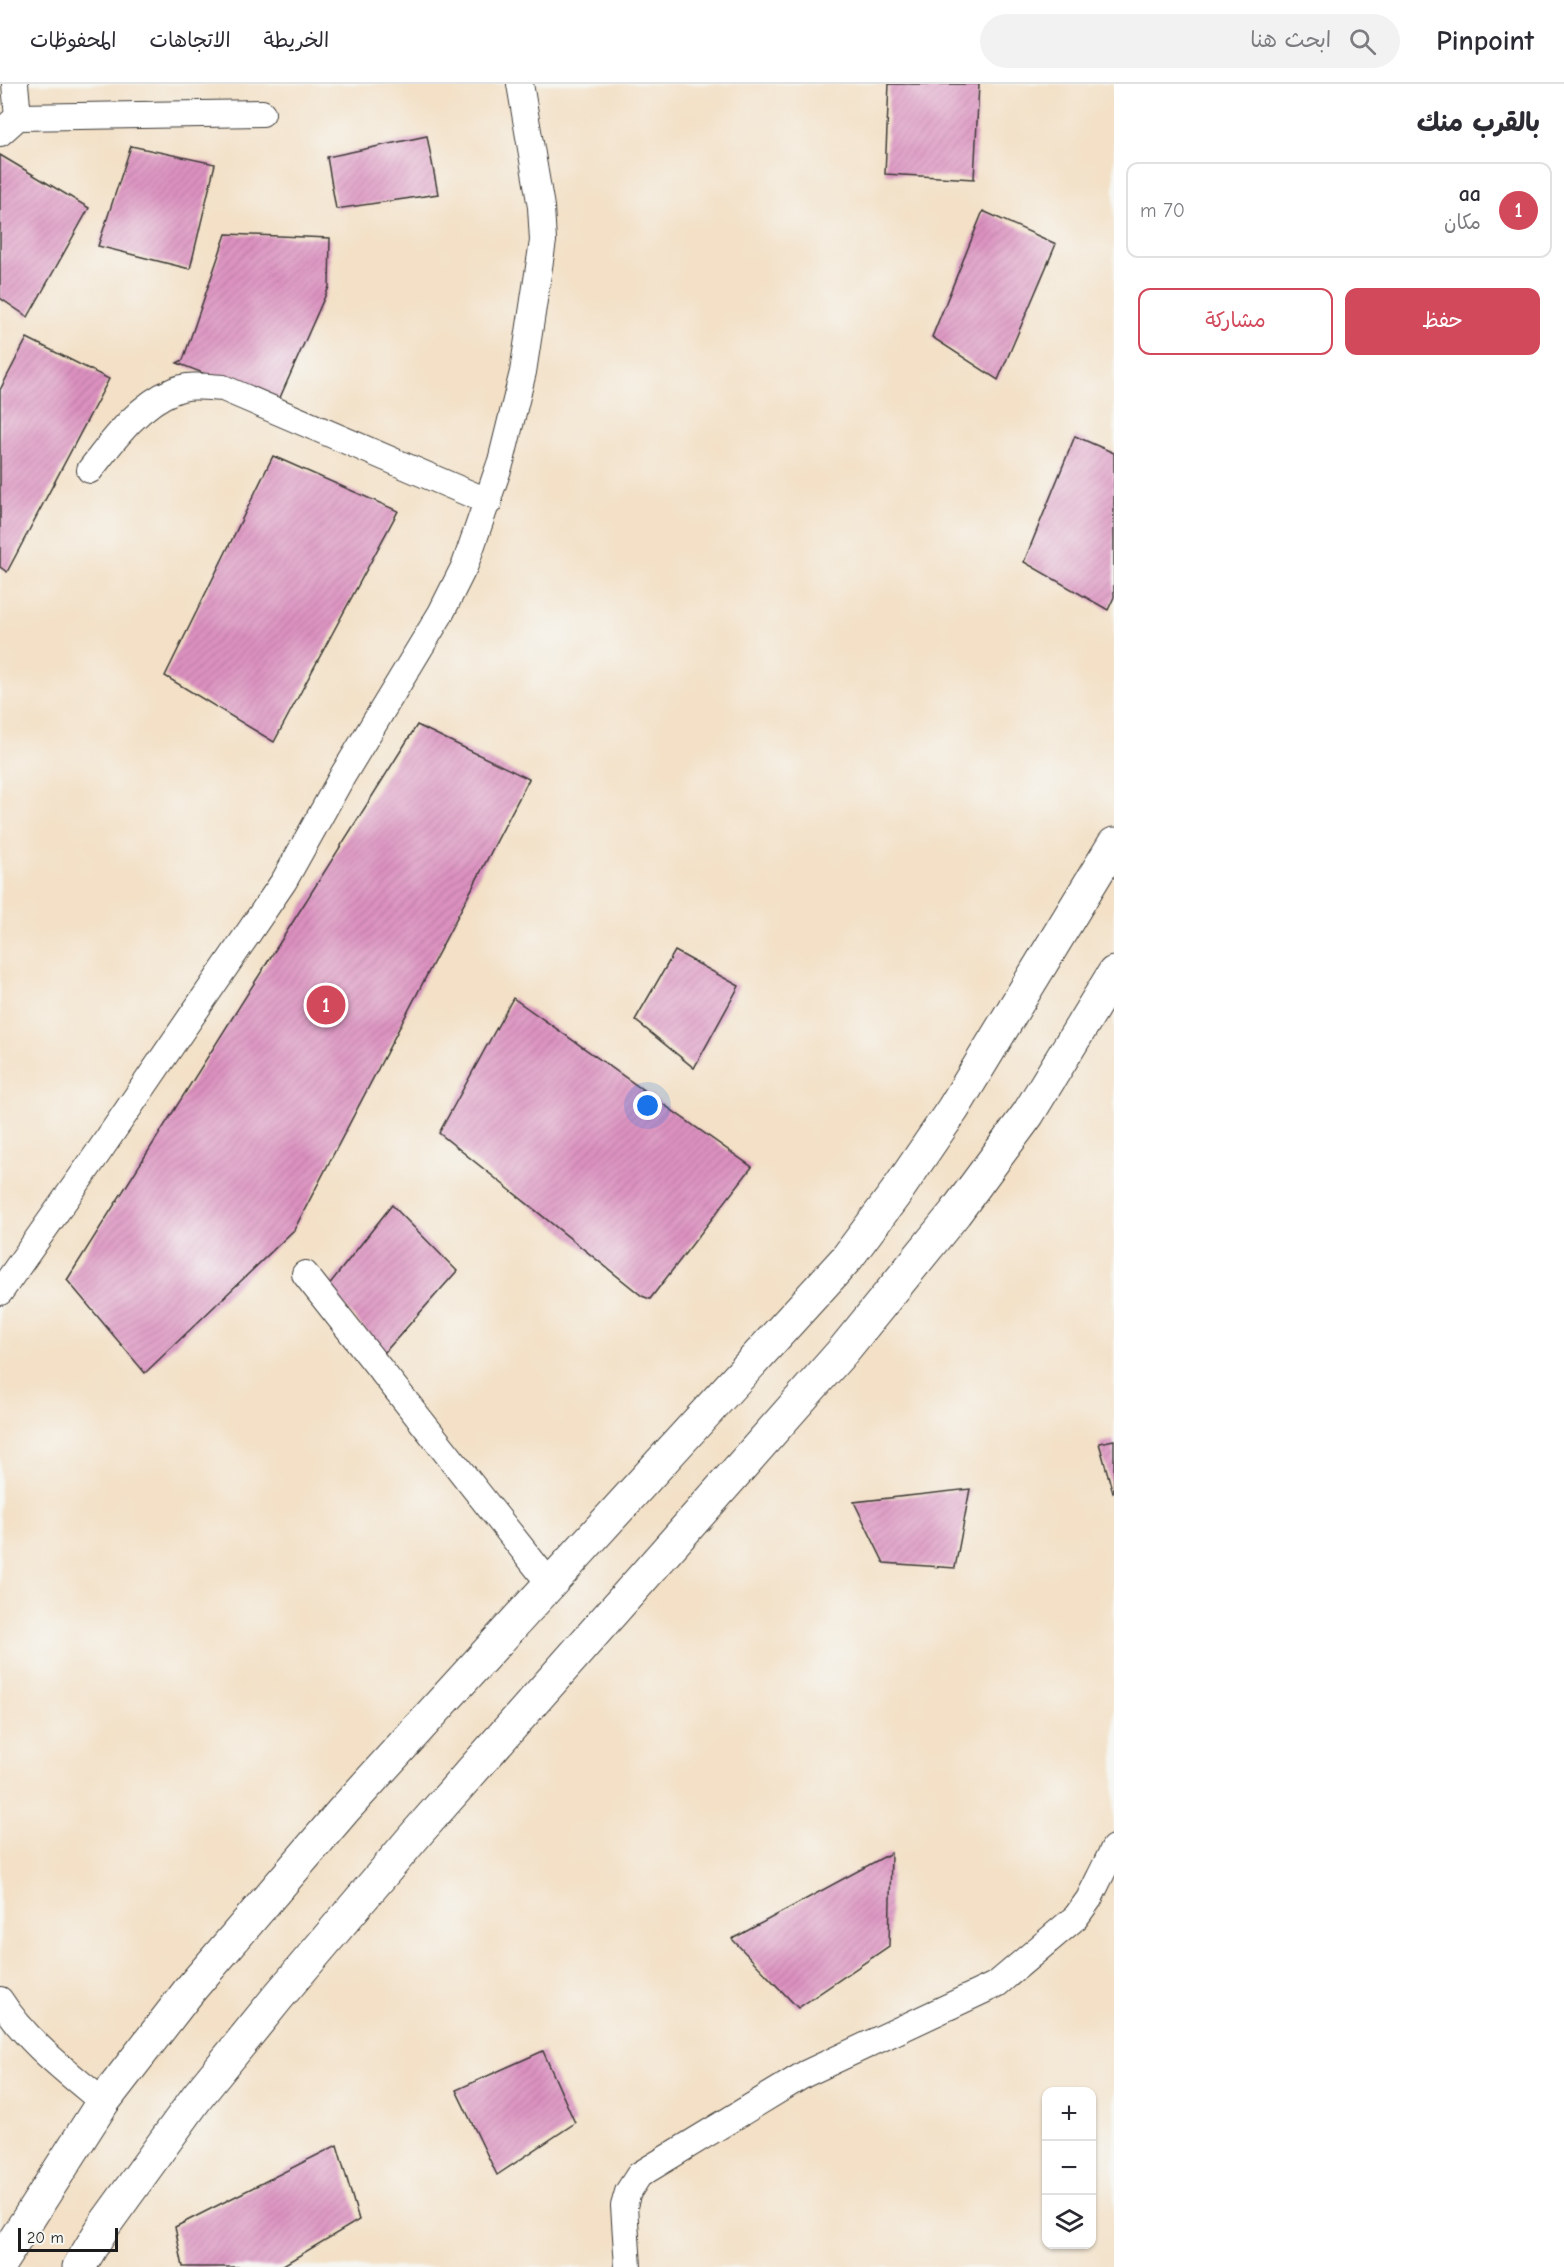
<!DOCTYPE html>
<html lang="ar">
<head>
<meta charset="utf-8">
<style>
	body { margin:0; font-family:"Comic Neue","Playpen Sans Arabic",sans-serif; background:#f2f2f3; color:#2b2b33; direction:rtl }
	.controls { position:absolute; right:18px; bottom:18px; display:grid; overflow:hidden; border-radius:12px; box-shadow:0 2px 4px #0004 }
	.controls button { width:54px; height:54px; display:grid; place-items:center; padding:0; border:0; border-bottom:2px solid #e1e1e2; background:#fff; color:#2b2b33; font:30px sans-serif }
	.scale { position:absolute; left:18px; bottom:15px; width:100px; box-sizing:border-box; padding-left:6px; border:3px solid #1c1c1c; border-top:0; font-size:16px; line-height:21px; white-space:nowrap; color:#1c1c1c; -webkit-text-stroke:4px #f6f6f2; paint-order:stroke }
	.you { position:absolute; left:648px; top:1022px; width:21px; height:21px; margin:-15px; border:4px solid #fff; border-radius:50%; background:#1a73e8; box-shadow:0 0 0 9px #1a73e833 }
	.badge { display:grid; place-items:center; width:39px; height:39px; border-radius:50%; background:#d1495b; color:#fff; font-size:20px; font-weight:700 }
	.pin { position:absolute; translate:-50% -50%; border:3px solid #fff; box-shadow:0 2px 6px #0006 }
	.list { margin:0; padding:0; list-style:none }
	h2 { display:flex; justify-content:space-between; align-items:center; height:78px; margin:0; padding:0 24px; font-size:26px }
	h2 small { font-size:20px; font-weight:400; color:#7c7c81 }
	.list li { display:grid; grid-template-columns:39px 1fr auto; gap:18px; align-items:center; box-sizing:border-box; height:96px; margin:0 12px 12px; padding:0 12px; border:2px solid #e1e1e2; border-radius:12px }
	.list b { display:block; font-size:22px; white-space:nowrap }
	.list p { margin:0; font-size:20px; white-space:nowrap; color:#7c7c81 }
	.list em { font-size:20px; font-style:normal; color:#7c7c81 }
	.actions { display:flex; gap:12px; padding:18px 24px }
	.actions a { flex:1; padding:14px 0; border:2px solid #d1495b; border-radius:12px; text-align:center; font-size:21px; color:#d1495b }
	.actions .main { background:#d1495b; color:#fff }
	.icon { flex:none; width:33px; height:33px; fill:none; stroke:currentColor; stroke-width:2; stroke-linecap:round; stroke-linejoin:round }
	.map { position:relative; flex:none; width:1114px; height:2183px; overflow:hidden; direction:ltr }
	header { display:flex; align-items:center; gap:36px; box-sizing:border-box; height:84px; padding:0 30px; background:#fff; border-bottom:2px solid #e1e1e2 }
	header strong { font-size:28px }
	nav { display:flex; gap:33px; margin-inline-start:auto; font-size:21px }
	.search { width:420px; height:54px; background:#f2f2f3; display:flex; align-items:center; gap:15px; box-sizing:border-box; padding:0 21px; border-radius:33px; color:#7c7c81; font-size:22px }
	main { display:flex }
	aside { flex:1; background:#fff }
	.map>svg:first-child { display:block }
</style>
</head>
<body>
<header>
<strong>Pinpoint</strong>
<div class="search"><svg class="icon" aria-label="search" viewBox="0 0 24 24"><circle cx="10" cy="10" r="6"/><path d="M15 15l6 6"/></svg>ابحث هنا</div>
<nav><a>الخريطة</a><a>الاتجاهات</a><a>المحفوظات</a></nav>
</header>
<main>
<aside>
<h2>بالقرب منك<small></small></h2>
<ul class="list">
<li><span class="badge">1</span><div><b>aa</b><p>مكان</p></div><em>70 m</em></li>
</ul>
<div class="actions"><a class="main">حفظ</a><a>مشاركة</a></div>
</aside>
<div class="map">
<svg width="1114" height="2183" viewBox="0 0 1114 2183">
	<defs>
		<pattern id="building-hatch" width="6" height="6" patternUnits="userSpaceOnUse" patternTransform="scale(1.5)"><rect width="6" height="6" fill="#dc91c0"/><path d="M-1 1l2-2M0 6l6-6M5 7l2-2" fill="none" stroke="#bc7ca4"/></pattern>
	</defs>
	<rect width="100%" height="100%" fill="#f6f6f2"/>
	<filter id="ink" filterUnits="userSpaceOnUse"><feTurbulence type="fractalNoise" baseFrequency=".0167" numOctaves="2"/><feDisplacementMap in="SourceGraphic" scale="12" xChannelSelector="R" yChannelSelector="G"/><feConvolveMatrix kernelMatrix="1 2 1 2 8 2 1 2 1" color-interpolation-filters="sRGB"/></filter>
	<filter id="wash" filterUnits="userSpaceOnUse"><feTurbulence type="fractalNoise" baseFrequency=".008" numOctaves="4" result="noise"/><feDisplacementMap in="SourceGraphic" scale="24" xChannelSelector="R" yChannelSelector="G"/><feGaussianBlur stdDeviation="1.35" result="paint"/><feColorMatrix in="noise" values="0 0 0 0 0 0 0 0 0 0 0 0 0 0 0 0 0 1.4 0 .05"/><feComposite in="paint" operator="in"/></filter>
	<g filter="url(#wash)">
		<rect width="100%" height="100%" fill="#f3e0c6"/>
		<g id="blocks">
			<path fill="url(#building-hatch)" d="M889 0H979L974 95 885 90Z
				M427 52 438 110 336 125 327 73Z
				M131 62 215 80 190 185 98 162Z
				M0 71 89 124 28 233 0 214Z
				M983 127 1056 160 998 296 932 253Z
				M226 150 330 154 329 203 278 318 177 279 183 276Z
				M27 254 109 295 7 488 0 483V306Z
				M1075 352 1114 369V513L1108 526 1024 478Z
				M273 372 398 427 274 658 165 592Z
				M417 641 529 695 294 1146 145 1289 67 1196Z
				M675 867 739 902 694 984 635 936Z
				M513 914 752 1083 650 1215 642 1212 439 1049Z
				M392 1121 457 1187 384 1269 328 1202Z
				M1114 1356V1408L1113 1409 1099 1359Z
				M970 1405 955 1484 884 1479 854 1418Z
				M891 1769 889 1862 798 1924 732 1855Z
				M543 1967 575 2039 497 2091 456 2006Z
				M337 2061 359 2136 280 2183H183L175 2143Z"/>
		</g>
	</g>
	<g filter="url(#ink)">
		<use href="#blocks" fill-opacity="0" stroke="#3c3936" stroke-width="1.5"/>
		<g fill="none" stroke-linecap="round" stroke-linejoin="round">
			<defs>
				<path id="street" d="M18 33 262 29
					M0 49 18 33 15 0
					M90 386C112 358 138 321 173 307 188 300 207 303 223 304L489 418
					M305 1190 550 1500
					M0 1208 98 1069 284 797 343 691 441 529 465 481 501 377 523 288 543 157 541 123 520 0
					M0 1916C26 1957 66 1987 103 2018
					M628 2183 624 2122 628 2108 639 2091 805 1990 997 1900 1076 1833 1089 1815 1114 1764"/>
				<path id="secondary" d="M0 2179 103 2018 188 1908 343 1727 847 1174 895 1110 953 1025 1114 760
					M79 2183 105 2140 197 2013 278 1913 418 1748 843 1267 955 1129 1028 1030 1114 889"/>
			</defs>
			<use href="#street" stroke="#3c3936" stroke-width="28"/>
			<use href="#secondary" stroke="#3c3936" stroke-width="35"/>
			<use href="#street" stroke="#fff" stroke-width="26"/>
			<use href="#secondary" stroke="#fff" stroke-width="33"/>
		</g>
	</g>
</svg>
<div class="controls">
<button>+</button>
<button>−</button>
<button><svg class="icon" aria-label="layers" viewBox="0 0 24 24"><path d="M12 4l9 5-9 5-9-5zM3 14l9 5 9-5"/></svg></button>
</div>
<div class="scale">20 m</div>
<div class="you"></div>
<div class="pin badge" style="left:326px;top:921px">1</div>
</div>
</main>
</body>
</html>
